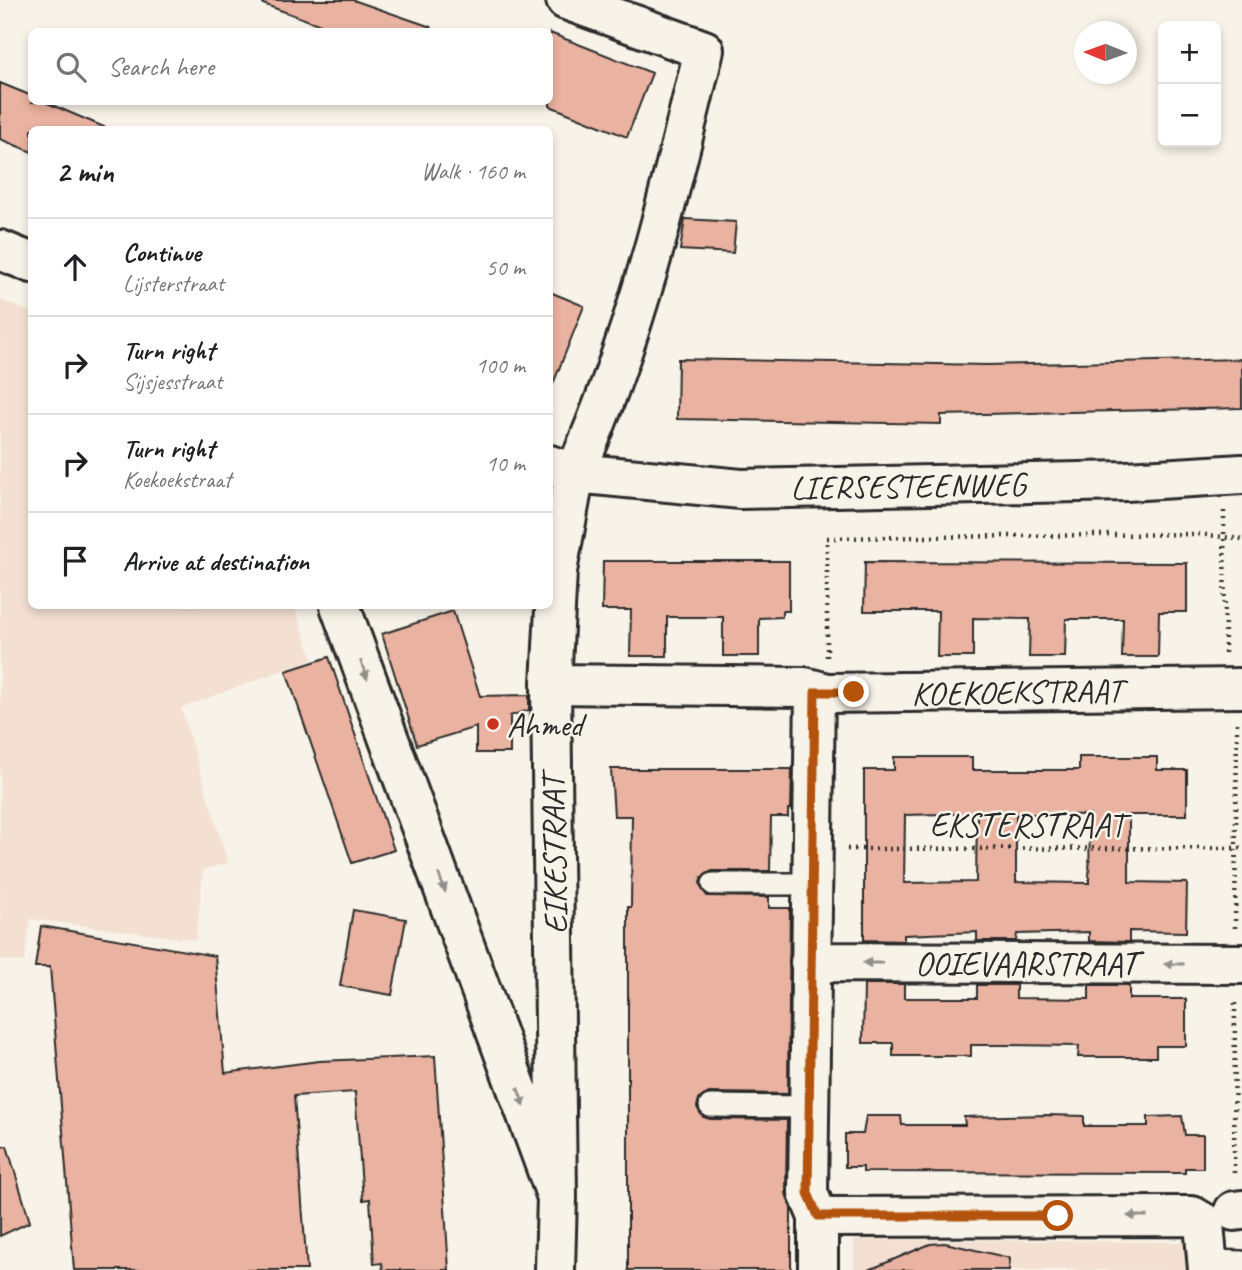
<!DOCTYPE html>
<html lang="en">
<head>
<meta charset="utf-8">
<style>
	body { margin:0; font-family:Caveat,sans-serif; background:#f6f6f6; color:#202124 }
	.controls { position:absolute; right:21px; top:21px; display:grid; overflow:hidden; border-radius:10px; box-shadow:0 4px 10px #0003 }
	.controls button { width:63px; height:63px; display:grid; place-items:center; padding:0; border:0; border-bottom:2px solid #e0e0e0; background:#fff; color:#202124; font:35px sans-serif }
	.compass { position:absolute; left:1074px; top:21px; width:63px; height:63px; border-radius:50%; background:#fff; box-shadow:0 4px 10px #0003; rotate:271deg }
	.stop { position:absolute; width:21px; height:21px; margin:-16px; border:5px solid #b45309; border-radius:50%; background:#fff }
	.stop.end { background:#b45309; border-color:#fff; box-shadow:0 2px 7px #0008 }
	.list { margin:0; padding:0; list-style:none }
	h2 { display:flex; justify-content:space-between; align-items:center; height:91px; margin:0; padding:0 28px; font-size:30px }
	h2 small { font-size:23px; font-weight:400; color:#757577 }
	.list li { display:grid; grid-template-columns:46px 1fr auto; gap:21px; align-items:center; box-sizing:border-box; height:98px; padding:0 28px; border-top:2px solid #e0e0e0 }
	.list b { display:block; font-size:26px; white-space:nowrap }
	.list p { margin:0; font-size:23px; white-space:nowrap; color:#757577 }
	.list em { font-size:23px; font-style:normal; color:#757577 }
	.icon { flex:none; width:38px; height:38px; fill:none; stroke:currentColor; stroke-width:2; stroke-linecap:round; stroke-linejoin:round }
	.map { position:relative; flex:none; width:1242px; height:1270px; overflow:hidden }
	.search { position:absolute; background:#fff; box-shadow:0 4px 10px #0003; left:28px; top:28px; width:525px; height:77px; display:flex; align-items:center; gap:18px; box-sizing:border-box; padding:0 24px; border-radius:10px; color:#757577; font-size:26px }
	.panel { position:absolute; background:#fff; box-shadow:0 4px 10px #0003; left:28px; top:126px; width:525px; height:483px; border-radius:10px }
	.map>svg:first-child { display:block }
</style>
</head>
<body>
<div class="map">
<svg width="1242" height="1270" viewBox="0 0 1242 1270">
	<rect width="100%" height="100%" fill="#f7f3e8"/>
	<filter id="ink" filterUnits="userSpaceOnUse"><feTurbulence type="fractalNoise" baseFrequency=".0143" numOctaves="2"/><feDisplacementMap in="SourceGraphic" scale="14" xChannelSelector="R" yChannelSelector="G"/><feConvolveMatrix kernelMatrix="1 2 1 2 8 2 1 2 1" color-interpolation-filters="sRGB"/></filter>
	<g filter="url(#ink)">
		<path fill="#f3e0d2" d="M0 300 31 312 32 606H294L313 659 181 708 228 863 203 870 196 940 31 919 24 962 0 959Z
			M854 1239 1186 1242 1185 1270H854Z"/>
		<path fill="#eab2a0" stroke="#2b2b2b" stroke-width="2" fill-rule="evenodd" d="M263 0H353L431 27 430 32H322L324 26 263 4Z
			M550 33 652 73 627 137 550 106Z
			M0 83 32 96V102H45L111 130H32V152L0 139Z
			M685 219 736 222 733 253 680 250Z
			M550 292 584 306 551 389H550Z
			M678 359 987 365 1242 359V408L941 415V424L677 419Z
			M603 561H789V611H782V617L759 618V656H723V617H667V656H630L631 610H602Z
			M865 562 1187 563V612H1159L1158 657H1122L1123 619H1066L1065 657H1029L1030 619 973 618V657H937L938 611H864Z
			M453 611 480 696 529 695V710L510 716V753H476V727L417 745 382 634Z
			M329 657 394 850 352 863 286 671Z
			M894 757H972V770H1079V757H1157V770H1187V815H1129V882L1187 883 1186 932 1129 931V942L1089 941V932L1017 934 1016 941H977V932L904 935V941L864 940V770H894ZM944 814H977L976 882 904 883 905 815ZM1016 814 1090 815 1089 883 1016 882Z
			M611 769H792L791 809H788V817H771L770 871H712L702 877 700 883 707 896 769 897V908H790L788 1094 709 1093 699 1099 697 1107 703 1117 710 1119 787 1120 786 1193 791 1208V1270H628V907H631L632 816H614Z
			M353 910 406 919 392 995 340 986Z
			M41 926 215 956 225 1073 319 1061 435 1056 449 1270H383L382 1263 374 1264 370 1199 363 1200 355 1092 294 1096 307 1270H74L50 967H35Z
			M864 984H904V998H977V985H1016V998L1089 999V985H1129V999H1186V1046H1156V1057H1078L1079 1046 1001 1045H971V1056H893V1043H863Z
			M1048 1115 1084 1116V1126H1148V1117L1182 1116 1185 1135H1203V1168H1185V1173L863 1172V1167H845V1134H863L866 1116H901L902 1125H965L964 1117Z
			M7 1146 30 1222 0 1236V1147Z
			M930 1244 945 1243 1010 1258 1009 1270H869Z"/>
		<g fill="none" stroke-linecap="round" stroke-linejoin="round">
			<defs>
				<path id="service" d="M713 884H811
					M710 1106 809 1107
					M1208 1261 1242 1262"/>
				<path id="minor" d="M566 0 704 50C670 193 635 339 575 473
					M340 606 555 1192
					M551 684 804 687 827 693 1242 688
					M815 692 808 1193 818 1217V1270
					M810 962 1242 964
					M1234 1211 1242 1210
					M818 1217 1192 1216 1204 1223 1208 1270"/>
				<path id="tertiary" d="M555 1270 557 1196 551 684 557 571 575 473"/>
				<path id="secondary" d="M0 250 32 263
					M550 465 575 473 741 489 1126 481 1242 474"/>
			</defs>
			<use href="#service" stroke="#2b2b2b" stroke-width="26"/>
			<use href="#minor" stroke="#2b2b2b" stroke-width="44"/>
			<use href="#tertiary" stroke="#2b2b2b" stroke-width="44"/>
			<use href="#secondary" stroke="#2b2b2b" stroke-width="44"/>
			<path stroke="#2b2b2b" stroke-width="4.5" stroke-dasharray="2 5" stroke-linecap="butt" d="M1224 511 1225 653
				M827 657V538L1197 534 1242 539
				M847 849 1242 848
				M1235 928 1237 723
				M1234 1173 1235 1000"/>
			<use href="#service" stroke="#f7f3e8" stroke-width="21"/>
			<use href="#minor" stroke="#f7f3e8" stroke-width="38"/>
			<use href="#tertiary" stroke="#f7f3e8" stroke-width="38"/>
			<use href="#secondary" stroke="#f7f3e8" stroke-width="38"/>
		</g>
		<defs><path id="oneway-solid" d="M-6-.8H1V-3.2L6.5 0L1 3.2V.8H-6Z" transform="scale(1.75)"/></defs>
		<g fill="#918f8a">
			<use href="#oneway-solid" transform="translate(364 670) rotate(70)"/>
			<use href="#oneway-solid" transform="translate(442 883) rotate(70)"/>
			<use href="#oneway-solid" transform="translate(873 963) rotate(-180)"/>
			<use href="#oneway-solid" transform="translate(1174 964) rotate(-180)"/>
			<use href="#oneway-solid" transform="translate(521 1097) rotate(70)"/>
			<use href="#oneway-solid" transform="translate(1137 1216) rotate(180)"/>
		</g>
	</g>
	<g fill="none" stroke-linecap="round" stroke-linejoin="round" filter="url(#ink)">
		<path stroke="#b45309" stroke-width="9" d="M854 692H815L808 1193 818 1216H1058"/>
	</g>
	<circle fill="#c8321e" stroke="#f7f3e8" stroke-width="2.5" cx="493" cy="724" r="7"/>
	<g text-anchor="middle" stroke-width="5" stroke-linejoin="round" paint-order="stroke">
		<g font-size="33" fill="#2b2b2b" stroke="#f7f3e8">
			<text transform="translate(908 485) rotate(-1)" y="12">LIERSESTEENWEG</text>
			<text transform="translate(1017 691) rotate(-1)" y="12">KOEKOEKSTRAAT</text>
			<text x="1027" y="836">EKSTERSTRAAT</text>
			<text transform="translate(553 855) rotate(-91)" y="12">EIKESTRAAT</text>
			<text x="1026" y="975">OOIEVAARSTRAAT</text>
		</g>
		<g font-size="33" fill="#2b2b2b" stroke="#f7f3e8" text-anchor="start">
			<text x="507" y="736">Ahmed</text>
		</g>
	</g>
</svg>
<div class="controls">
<button>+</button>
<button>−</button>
</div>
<svg class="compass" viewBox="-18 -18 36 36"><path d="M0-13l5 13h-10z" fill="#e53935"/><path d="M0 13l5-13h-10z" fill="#757577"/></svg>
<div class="stop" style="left:1058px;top:1216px"></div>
<div class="stop end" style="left:854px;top:692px"></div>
<div class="search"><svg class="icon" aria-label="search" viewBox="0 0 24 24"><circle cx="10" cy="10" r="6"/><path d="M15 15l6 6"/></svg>Search here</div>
<section class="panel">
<h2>2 min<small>Walk · 160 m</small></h2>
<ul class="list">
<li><svg class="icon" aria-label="ahead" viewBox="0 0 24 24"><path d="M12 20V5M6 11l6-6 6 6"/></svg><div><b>Continue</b><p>Lijsterstraat</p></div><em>50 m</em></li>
<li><svg class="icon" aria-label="right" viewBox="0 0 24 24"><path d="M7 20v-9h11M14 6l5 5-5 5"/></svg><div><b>Turn right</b><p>Sijsjesstraat</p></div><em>100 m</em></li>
<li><svg class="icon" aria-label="right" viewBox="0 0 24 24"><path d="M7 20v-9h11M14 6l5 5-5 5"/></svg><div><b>Turn right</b><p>Koekoekstraat</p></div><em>10 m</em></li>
<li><svg class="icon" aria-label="arrive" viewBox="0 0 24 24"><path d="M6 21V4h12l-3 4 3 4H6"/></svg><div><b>Arrive at destination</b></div></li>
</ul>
</section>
</div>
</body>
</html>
